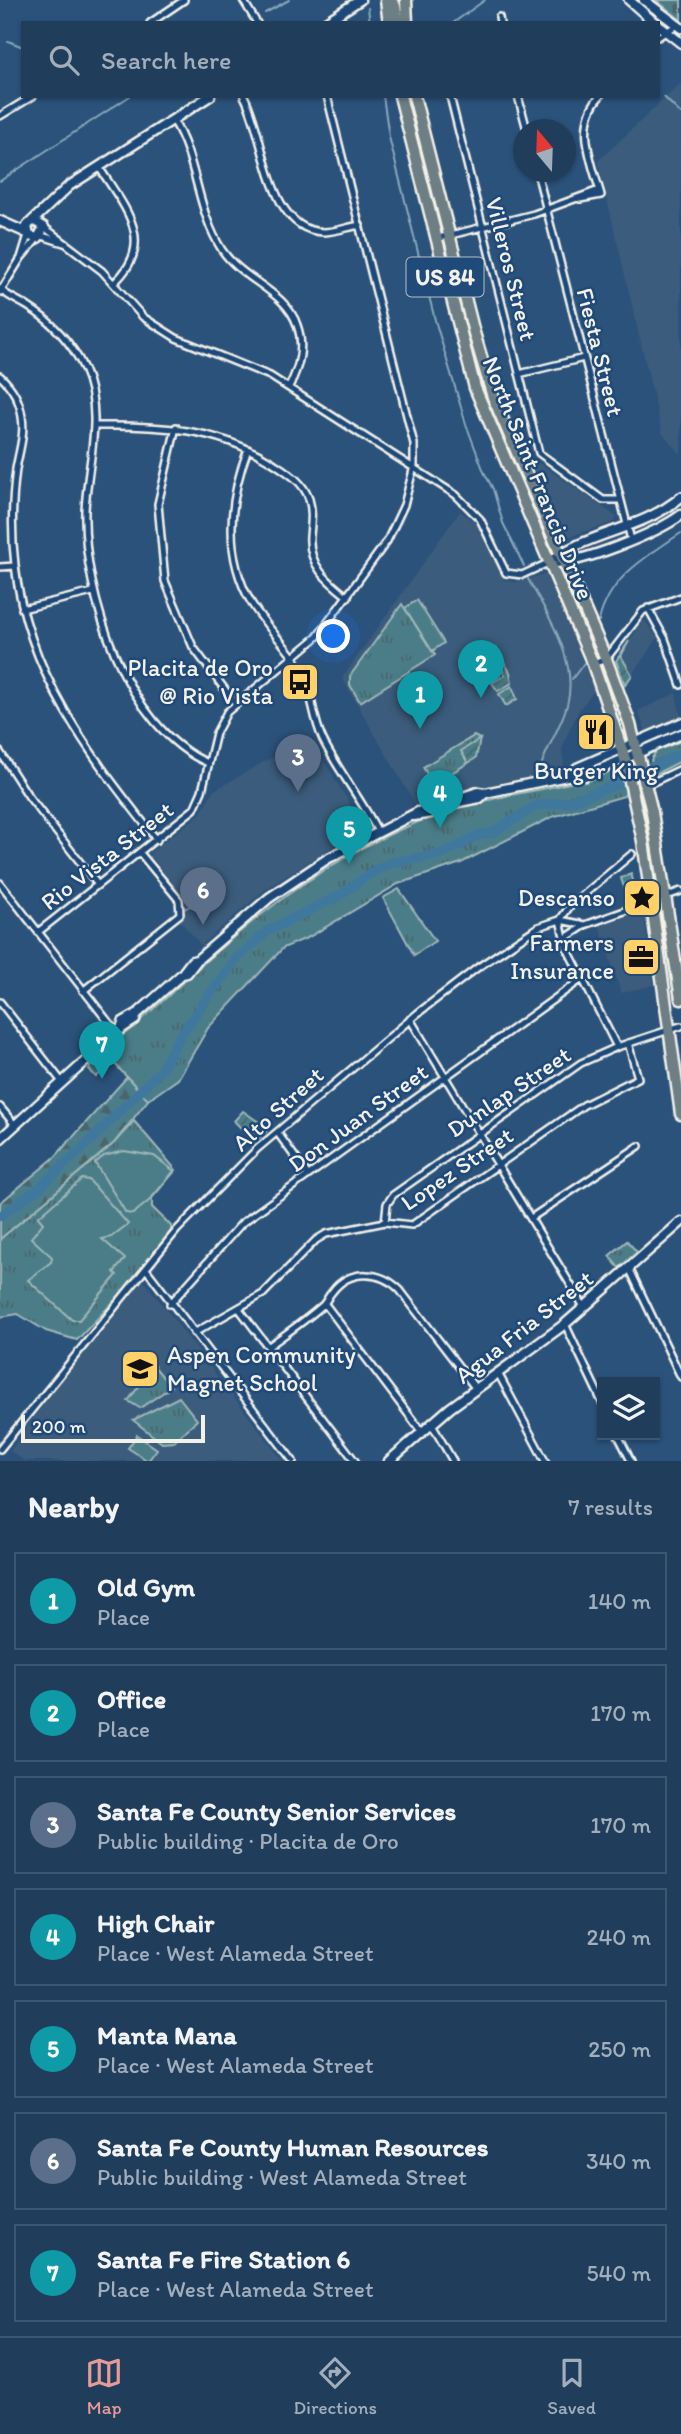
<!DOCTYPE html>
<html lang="en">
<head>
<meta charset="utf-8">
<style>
	body { margin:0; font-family:Itim,sans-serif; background:#284562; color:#f1f3f6 }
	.controls { position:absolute; right:21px; bottom:21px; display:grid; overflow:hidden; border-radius:0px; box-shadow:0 2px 5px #0004 }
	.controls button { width:63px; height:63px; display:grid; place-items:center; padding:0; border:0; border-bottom:2px solid #3d5772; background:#203e5c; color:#f1f3f6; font:35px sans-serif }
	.compass { position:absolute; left:513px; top:119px; width:63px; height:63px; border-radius:50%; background:#203e5c; box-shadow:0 2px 5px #0004; rotate:341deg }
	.scale { position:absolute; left:21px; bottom:18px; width:184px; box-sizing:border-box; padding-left:7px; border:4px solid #f4f1e8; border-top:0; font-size:19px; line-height:24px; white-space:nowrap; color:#f4f1e8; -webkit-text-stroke:5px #1f4a7a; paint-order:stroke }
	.you { position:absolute; left:334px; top:637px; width:24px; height:24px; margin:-18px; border:5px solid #fff; border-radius:50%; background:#1a73e8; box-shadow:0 0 0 10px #1a73e833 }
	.badge { display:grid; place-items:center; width:46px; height:46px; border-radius:50%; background:#e69b98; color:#fff; font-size:23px; font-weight:700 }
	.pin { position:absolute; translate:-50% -58px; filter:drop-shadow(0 2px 4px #0008) }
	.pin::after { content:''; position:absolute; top:37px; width:24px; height:21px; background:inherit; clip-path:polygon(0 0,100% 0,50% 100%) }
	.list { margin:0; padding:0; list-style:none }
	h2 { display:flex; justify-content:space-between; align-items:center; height:91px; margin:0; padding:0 28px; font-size:30px }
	h2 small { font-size:23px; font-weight:400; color:#a2aebb }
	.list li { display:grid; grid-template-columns:46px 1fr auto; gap:21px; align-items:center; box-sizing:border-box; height:98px; margin:0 14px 14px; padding:0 14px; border:2px solid #3d5772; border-radius:0px }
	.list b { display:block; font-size:26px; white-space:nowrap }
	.list p { margin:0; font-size:23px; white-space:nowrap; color:#a2aebb }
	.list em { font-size:23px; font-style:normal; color:#a2aebb }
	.icon { flex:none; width:38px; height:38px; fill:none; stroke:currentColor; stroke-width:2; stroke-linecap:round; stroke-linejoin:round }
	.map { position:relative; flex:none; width:681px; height:1461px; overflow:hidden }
	.search { position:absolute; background:#203e5c; box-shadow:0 2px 5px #0004; left:21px; right:21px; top:21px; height:77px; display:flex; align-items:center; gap:18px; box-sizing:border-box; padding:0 24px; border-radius:0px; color:#a2aebb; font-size:26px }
	.sheet { height:875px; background:#203e5c }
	nav { display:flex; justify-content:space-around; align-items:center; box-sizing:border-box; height:98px; border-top:2px solid #3d5772; background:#203e5c; font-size:19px; color:#a2aebb }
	nav a { display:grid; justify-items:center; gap:4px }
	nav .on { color:#e69b98 }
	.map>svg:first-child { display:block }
</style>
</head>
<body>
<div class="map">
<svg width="681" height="1461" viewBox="0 0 681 1461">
	<defs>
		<pattern id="grass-tufts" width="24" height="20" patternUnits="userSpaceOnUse" patternTransform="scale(1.75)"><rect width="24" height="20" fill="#4b7d89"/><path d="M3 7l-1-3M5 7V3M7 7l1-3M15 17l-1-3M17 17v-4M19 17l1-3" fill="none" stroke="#4a656b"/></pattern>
		<pattern id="forest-firs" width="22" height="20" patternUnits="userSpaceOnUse" patternTransform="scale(1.75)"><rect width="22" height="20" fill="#4b7d89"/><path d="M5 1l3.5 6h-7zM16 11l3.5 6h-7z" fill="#4a656b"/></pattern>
		<pattern id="cemetery-stones" width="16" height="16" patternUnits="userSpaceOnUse" patternTransform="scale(1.75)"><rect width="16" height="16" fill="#4b7d89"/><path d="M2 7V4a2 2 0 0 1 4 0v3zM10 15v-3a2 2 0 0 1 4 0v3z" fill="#4a656b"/></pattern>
		<pattern id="garden-furrows" width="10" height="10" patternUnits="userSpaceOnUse" patternTransform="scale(1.75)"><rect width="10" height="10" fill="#4b7d89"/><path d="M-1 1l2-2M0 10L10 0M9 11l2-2" fill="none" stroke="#4a656b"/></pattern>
	</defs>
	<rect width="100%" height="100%" fill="#2b527b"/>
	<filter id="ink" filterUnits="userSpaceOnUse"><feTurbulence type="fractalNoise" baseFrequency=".0143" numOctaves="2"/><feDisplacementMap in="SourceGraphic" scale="14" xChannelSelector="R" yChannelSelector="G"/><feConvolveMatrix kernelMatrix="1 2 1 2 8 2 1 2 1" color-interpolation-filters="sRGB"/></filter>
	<g filter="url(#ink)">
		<path fill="#3a5b7c" d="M681 83V454L662 433 598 161Z
			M525 453 617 517 614 522 565 538Z
			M460 511 476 523 504 580 515 582 547 574 595 690 580 708 568 733 562 749 564 765 560 769 479 789 418 809 342 678Z
			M644 620 658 638 627 682 617 658Z
			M676 693 681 717 646 732 638 711Z
			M309 736 364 827 266 889 201 945 180 921 183 898 149 853 200 814 213 791Z
			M643 909 654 985 621 993 599 925Z
			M142 1282H145L283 1461H25L10 1451 75 1359Z"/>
		<path fill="url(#grass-tufts)" stroke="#a0b7b8" stroke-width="2" d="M402 604 435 655 360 702 350 685V676Z
			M474 736 480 739 462 751 468 763 433 784 423 767Z
			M681 741V761L656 774 651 760 656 751Z
			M612 770 623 773 627 790 624 796 552 817 461 863 398 884 309 937 283 948 208 1028 178 1079 148 1100 113 1062 96 1077 89 1069C98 1052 149 1014 167 997 252 916 343 843 458 808 509 792 563 789 612 770Z
			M631 874 639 900 629 903 621 878Z
			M399 889 435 941 414 955 383 898Z
			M134 1121 176 1170 152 1198V1207L171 1226V1231L117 1298 77 1340 46 1331 18 1314 0 1317V1239L114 1143Z
			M627 1241 637 1252 619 1268 609 1256Z
			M154 1366 171 1387 140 1408 128 1401Z
			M179 1397 197 1420 174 1442 162 1443 133 1420Z"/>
		<path fill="url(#forest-firs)" stroke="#a0b7b8" stroke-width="2" d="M127 1077 148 1100 114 1143 0 1239V1203L55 1157Z"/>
		<path fill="url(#cemetery-stones)" stroke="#a0b7b8" stroke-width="2" d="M656 0H681V20Z"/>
		<path fill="url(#garden-furrows)" stroke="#a0b7b8" stroke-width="2" d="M629 641 621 656 632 675 625 685 616 661Z
			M496 648 510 672 512 683 498 691 492 683 505 675 492 653Z
			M512 686 517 699 506 706 499 694Z
			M480 739 476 758 468 763 461 751Z
			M243 1111 266 1127 267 1131 255 1142 234 1121Z"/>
		<path fill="#4b7d89" stroke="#a0b7b8" stroke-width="2" d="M417 600 444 643 432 651 405 608Z
			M124 1151 154 1156 174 1171 150 1200 133 1214 126 1213 95 1163 104 1156Z
			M82 1179 89 1180 128 1224 111 1237 102 1239 125 1259 114 1272 117 1275 79 1320H72L28 1280 51 1262 52 1257 31 1238 43 1223 38 1217Z
			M137 1435 157 1449 148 1461 128 1448Z"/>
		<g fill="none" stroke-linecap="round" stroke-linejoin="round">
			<path stroke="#89a8bb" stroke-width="2" d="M368 8 370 23
				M265 13 289 0
				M453 23 485 0
				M8 41 23 47
				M383 96 389 137 435 320 466 424 484 472 493 489 503 523 524 566
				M664 97 681 114
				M0 181 130 96
				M528 579C548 615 579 662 567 705 561 727 547 746 540 769
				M599 621C609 577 646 557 681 533
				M572 679 584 663
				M184 909 192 905"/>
			<path stroke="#41779d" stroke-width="10" d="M650 768 681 754
				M459 846 478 835 492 833 536 806 571 801 624 782
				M0 1216 38 1189 91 1140 161 1070 180 1036 235 960 269 930 339 896 374 871 391 863 442 854 456 847"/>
			<defs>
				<path id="street" d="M243 0 257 23
					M499 17 500 23
					M150 23 184 0
					M658 37 677 25
					M244 96C266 136 266 230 323 232 335 232 348 227 360 225
					M450 96 539 453 603 500H619
					M518 96 527 130
					M0 116 33 96
					M173 120C198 160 196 210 222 250 243 281 286 291 297 325 305 347 299 367 289 387
					M99 167C124 207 158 242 114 283
					M537 172 631 540
					M580 199 601 195C592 163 574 124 600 96
					M44 227 102 271 143 317 176 338 270 376 456 495 480 519 506 573 522 575 548 563
					M42 236 64 243
					M435 239 534 214 599 190
					M21 258 28 235
					M0 289C8 297 18 300 27 306 51 321 72 343 84 369 105 416 87 462 85 511 83 594 126 728 208 763
					M0 292 21 258 38 238
					M519 374 584 358
					M0 376C12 387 20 400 22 417 25 434 19 452 16 469 12 501 11 534 15 565 27 675 91 756 157 840
					M96 426C159 425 217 428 272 462 287 472 303 481 309 499 313 512 311 523 310 536 308 565 327 581 348 597
					M176 427 158 504 165 581 193 647 235 703
					M248 449C229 499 223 556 252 604 265 625 284 643 298 664 313 688 311 715 323 740 339 772 362 800 378 832
					M0 567 15 566
					M648 608 665 639 681 685
					M22 609 93 592
					M593 664 606 659 643 611 681 597
					M0 752 29 797 98 885
					M647 785 681 769
					M0 883 117 1033
					M38 932 194 809 202 791 216 733 227 712 317 637 387 541 404 505 414 466V444L327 96
					M564 939 584 926
					M83 991 180 914 179 900 140 853
					M0 1002 62 1082
					M410 1019 584 1307
					M617 1047 566 946 560 920 585 925 681 891
					M0 1107 15 1125
					M277 1132 308 1175
					M531 1218 639 1146
					M385 1222 387 1204 393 1195 581 1063 617 1047 681 1026
					M629 1268 681 1377
					M146 1269 293 1461
					M170 1304 242 1223 582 979
					M325 1304 421 1431
					M240 1310 355 1461
					M565 1324 602 1402
					M194 1333 263 1294 316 1240 326 1234 385 1222 412 1225 584 1105 638 1078 628 1043
					M269 1346C287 1333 306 1320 323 1305 327 1301 328 1296 332 1292 350 1268 381 1271 400 1290L476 1389
					M498 1373 545 1461
					M431 1423 453 1461
					M618 1435 631 1461
					M0 1449 177 1230 257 1149 418 1013 477 968 538 927 560 920 570 906 632 854"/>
				<path id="secondary" d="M629 0 655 23
					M644 0 681 28
					M324 23 360 0
					M658 25 681 43
					M33 220 44 227 38 238 29 236 27 226 69 186 210 96
					M0 221 27 233
					M548 563C588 531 641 531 681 497
					M548 563C577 566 657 533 681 515
					M572 775 577 768 681 723
					M448 804 480 798 485 793
					M414 816 431 813 436 808
					M182 974 192 961 197 960 269 898 327 859 418 812 478 792 485 793 572 775 585 776 681 734
					M121 1029 123 1022 137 1014 182 974 187 973 197 960
					M0 1139 121 1029 135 1020 137 1014
					M389 1461 450 1408 565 1324 681 1222"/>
				<path id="highway" d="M386 0 389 23
					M390 0 395 6 398 23
					M406 0 407 23
					M400 96 475 388 593 664 625 759 643 841 681 1114
					M414 96 474 333 493 397 606 659 630 724 652 812 681 999"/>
			</defs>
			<use href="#street" stroke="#f4f1e8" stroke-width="10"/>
			<use href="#secondary" stroke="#f4f1e8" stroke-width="13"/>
			<use href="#highway" stroke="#f4f1e8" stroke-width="15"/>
			<use href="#street" stroke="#1f4a7a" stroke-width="5"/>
			<use href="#secondary" stroke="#1f4a7a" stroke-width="8"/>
			<use href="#highway" stroke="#6d7e84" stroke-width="10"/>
		</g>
	</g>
	<defs>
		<symbol id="bus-square" viewBox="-11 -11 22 22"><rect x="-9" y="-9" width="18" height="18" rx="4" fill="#ffd166" stroke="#1f4a7a"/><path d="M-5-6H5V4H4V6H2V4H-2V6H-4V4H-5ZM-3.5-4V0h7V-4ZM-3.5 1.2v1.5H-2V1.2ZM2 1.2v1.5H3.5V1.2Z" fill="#111"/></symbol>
		<symbol id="restaurant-square" viewBox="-11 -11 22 22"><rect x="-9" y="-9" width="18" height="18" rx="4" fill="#ffd166" stroke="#1f4a7a"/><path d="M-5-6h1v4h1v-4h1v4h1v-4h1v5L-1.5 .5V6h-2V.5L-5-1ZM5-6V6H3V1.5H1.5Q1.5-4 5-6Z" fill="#111"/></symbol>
		<symbol id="sight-square" viewBox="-11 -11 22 22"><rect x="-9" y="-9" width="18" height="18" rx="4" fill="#ffd166" stroke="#1f4a7a"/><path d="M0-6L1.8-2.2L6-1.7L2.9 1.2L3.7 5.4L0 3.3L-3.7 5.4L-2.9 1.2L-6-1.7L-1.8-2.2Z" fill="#111"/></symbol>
		<symbol id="office-square" viewBox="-11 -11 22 22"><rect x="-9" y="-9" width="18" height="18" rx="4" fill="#ffd166" stroke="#1f4a7a"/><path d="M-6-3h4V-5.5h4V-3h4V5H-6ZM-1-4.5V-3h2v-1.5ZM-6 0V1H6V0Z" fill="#111"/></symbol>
		<symbol id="school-square" viewBox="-11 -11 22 22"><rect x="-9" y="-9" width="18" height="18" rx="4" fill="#ffd166" stroke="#1f4a7a"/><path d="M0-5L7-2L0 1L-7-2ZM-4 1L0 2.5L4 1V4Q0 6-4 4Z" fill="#111"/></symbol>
	</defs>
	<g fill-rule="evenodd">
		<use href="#bus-square" x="278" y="660" width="44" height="44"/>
		<use href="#restaurant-square" x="574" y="710" width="44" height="44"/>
		<use href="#sight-square" x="620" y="876" width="44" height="44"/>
		<use href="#office-square" x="619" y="935" width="44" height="44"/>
		<use href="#school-square" x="118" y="1347" width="44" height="44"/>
	</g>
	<g text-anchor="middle" stroke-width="5" stroke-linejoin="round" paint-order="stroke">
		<rect fill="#1f4a7a" stroke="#b4bfc7" stroke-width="2" x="406.5" y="257.5" width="77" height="39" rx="5"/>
		<g font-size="23" font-weight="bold" fill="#f4f1e8">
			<text x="445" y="285">US 84</text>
		</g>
		<g font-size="24" fill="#f4f1e8" stroke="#1f4a7a">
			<text transform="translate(511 269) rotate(76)" y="8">Villeros Street</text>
			<text transform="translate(600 352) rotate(76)" y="8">Fiesta Street</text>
			<text transform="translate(538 478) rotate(68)" y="8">North Saint Francis Drive</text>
			<text transform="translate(107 856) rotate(-38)" y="8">Rio Vista Street</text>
			<text transform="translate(509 1092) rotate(-34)" y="8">Dunlap Street</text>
			<text transform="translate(278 1109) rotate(-42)" y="8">Alto Street</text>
			<text transform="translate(358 1118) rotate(-36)" y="8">Don Juan Street</text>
			<text transform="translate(457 1169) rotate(-34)" y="8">Lopez Street</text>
			<text transform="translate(524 1327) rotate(-38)" y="8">Agua Fria Street</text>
		</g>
		<g font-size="24" fill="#f4f1e8" stroke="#1f4a7a" text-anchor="end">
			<text x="273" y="676">Placita de Oro<tspan x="273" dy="28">@ Rio Vista</tspan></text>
			<text x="596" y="779" text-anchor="middle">Burger King</text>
			<text x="615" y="906">Descanso</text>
			<text x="614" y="951">Farmers<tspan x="614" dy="28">Insurance</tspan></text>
			<text x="167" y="1363" text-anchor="start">Aspen Community<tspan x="167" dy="28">Magnet School</tspan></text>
		</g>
	</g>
</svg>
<div class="controls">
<button><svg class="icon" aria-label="layers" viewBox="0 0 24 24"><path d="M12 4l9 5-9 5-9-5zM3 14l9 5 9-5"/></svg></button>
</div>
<svg class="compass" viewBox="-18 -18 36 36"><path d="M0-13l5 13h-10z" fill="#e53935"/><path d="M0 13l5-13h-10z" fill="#a2aebb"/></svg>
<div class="scale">200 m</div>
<div class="you"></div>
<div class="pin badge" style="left:420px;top:729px;background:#0f9aa8">1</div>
<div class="pin badge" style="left:481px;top:698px;background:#0f9aa8">2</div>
<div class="pin badge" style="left:298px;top:792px;background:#5c6f8a">3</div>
<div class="pin badge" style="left:440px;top:828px;background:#0f9aa8">4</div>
<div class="pin badge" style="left:349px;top:864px;background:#0f9aa8">5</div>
<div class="pin badge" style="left:203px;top:925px;background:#5c6f8a">6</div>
<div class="pin badge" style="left:102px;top:1079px;background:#0f9aa8">7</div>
<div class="search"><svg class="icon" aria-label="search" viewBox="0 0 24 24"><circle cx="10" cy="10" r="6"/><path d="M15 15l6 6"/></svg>Search here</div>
</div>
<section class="sheet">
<h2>Nearby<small>7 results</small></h2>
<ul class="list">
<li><span class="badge" style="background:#0f9aa8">1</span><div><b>Old Gym</b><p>Place</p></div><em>140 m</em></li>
<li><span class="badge" style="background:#0f9aa8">2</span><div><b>Office</b><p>Place</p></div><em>170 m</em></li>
<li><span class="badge" style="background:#5c6f8a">3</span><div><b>Santa Fe County Senior Services</b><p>Public building · Placita de Oro</p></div><em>170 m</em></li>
<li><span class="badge" style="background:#0f9aa8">4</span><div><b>High Chair</b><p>Place · West Alameda Street</p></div><em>240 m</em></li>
<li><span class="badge" style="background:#0f9aa8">5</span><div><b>Manta Mana</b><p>Place · West Alameda Street</p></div><em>250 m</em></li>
<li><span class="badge" style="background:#5c6f8a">6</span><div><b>Santa Fe County Human Resources</b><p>Public building · West Alameda Street</p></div><em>340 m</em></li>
<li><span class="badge" style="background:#0f9aa8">7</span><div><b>Santa Fe Fire Station 6</b><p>Place · West Alameda Street</p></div><em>540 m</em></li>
</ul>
</section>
<nav>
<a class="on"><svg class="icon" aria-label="map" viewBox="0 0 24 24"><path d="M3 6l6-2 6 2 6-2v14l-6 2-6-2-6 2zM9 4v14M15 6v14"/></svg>Map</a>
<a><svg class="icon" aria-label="directions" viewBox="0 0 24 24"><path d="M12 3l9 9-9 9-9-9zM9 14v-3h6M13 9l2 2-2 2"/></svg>Directions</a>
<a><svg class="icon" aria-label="saved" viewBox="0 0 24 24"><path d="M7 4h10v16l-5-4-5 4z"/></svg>Saved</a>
</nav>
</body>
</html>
